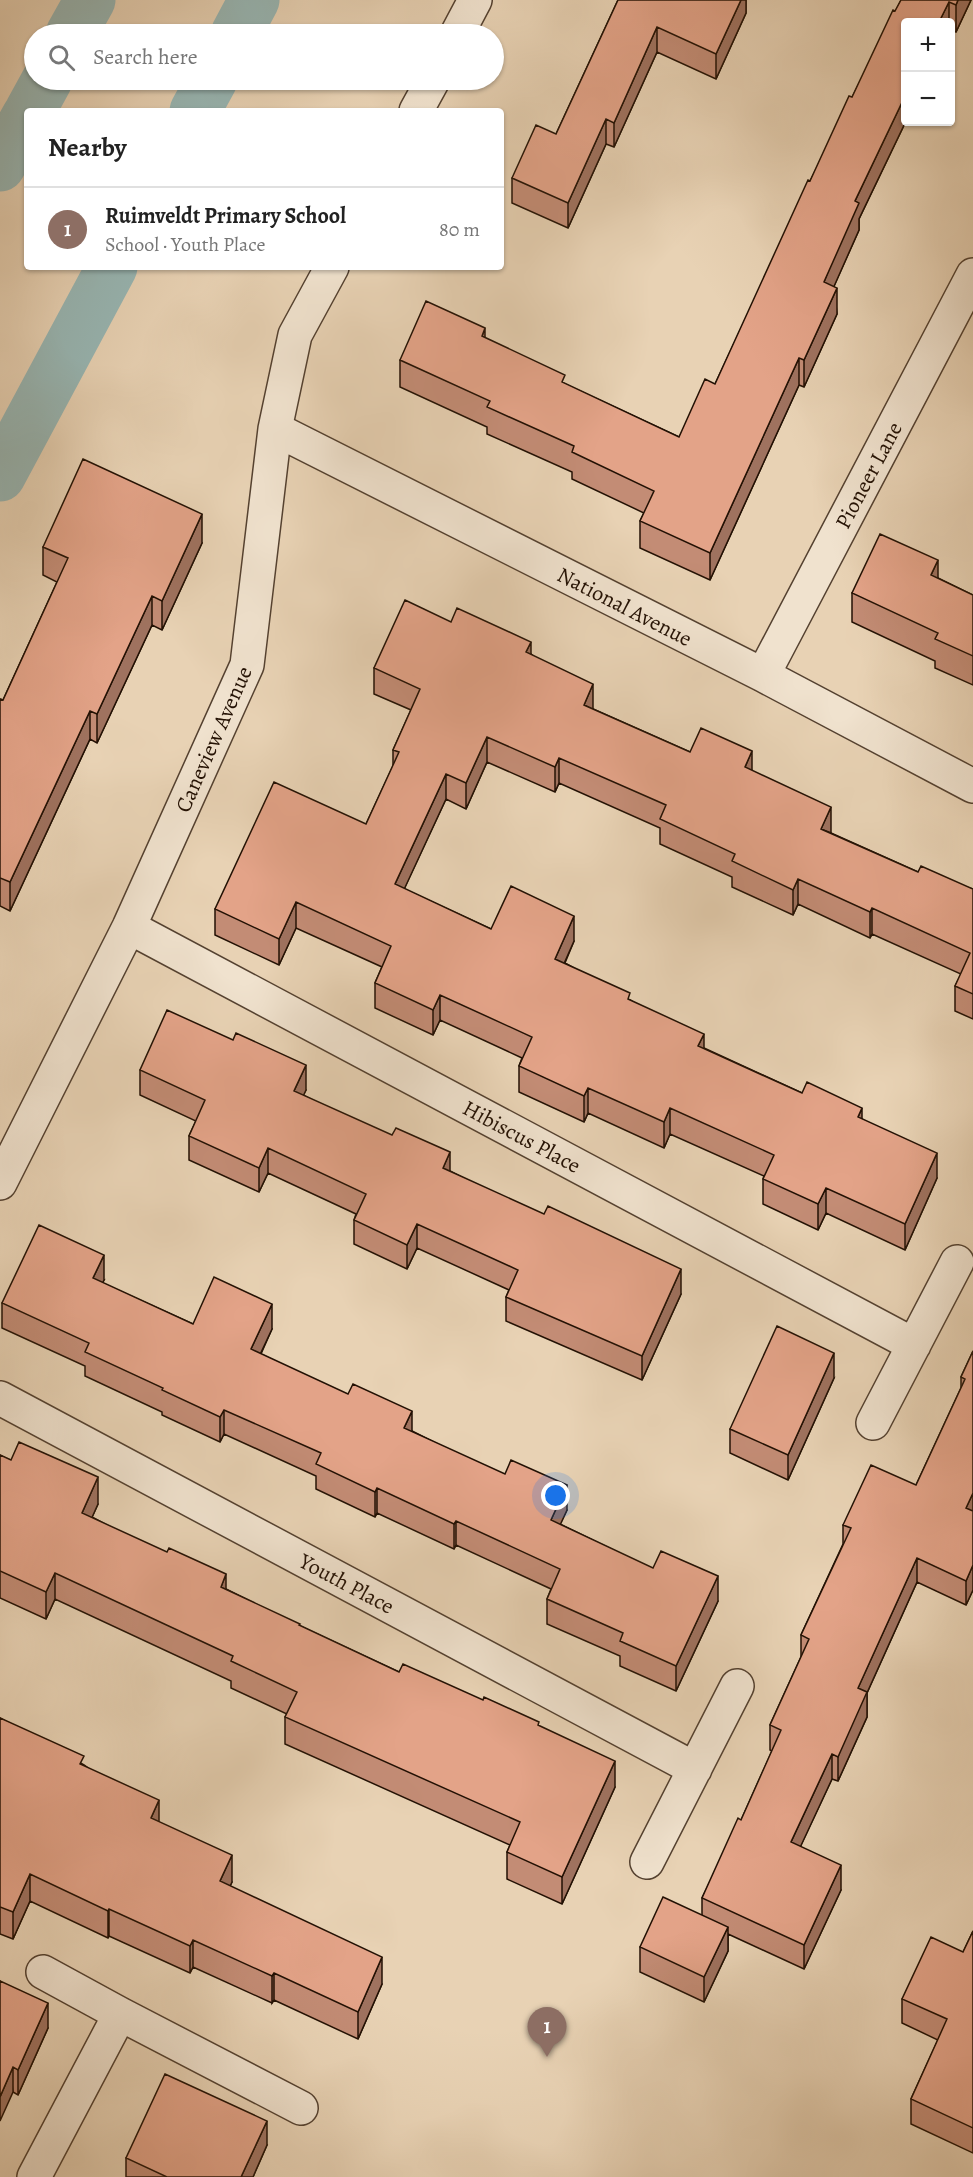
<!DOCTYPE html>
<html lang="en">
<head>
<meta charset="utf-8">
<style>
	body { margin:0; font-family:Alegreya,serif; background:#f2f2f2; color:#222 }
	.controls { position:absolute; right:18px; top:18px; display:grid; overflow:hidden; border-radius:6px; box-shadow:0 2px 4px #0004 }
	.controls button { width:54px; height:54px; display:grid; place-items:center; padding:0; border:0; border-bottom:2px solid #e0e0e0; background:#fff; color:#222; font:30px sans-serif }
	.you { position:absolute; left:556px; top:1496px; width:21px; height:21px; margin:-15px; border:4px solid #fff; border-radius:50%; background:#1a73e8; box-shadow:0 0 0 9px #1a73e833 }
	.badge { display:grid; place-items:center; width:39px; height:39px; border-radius:50%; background:#d93025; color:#fff; font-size:20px; font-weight:700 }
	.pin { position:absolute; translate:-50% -50px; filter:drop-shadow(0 2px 3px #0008) }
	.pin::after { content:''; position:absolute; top:32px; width:21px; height:18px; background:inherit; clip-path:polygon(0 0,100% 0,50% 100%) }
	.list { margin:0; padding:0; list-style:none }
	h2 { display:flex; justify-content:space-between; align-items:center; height:78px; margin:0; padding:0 24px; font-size:26px }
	h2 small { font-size:20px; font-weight:400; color:#767676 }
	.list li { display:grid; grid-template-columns:39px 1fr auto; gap:18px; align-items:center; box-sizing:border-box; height:84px; padding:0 24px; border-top:2px solid #e0e0e0 }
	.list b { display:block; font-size:22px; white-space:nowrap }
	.list p { margin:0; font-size:20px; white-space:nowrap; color:#767676 }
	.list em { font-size:20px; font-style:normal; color:#767676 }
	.icon { flex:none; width:33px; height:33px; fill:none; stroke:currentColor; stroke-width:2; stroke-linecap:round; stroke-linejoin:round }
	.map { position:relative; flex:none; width:973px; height:2177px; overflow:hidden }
	.search { position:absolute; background:#fff; box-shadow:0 2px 4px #0004; left:24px; top:24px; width:480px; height:66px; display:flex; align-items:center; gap:15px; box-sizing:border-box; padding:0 21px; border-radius:33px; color:#767676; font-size:22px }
	.panel { position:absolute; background:#fff; box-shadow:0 2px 4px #0004; left:24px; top:108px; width:480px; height:162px; border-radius:6px }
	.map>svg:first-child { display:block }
</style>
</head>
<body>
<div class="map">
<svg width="973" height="2177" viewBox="0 0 973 2177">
	<rect width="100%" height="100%" fill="#e8d2b4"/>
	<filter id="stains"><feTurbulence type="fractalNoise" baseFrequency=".00333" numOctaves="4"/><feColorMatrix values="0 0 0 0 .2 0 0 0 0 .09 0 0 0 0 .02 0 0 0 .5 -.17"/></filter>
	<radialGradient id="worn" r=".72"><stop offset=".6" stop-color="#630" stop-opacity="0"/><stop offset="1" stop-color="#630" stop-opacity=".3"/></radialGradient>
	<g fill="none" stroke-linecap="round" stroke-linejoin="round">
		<path stroke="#98b6b3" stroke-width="51" d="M71 34 90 0
			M236 34 254 0
			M30 111 47 80
			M195 111 212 80
			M0 166 27 116
			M0 476 112 267"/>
		<defs>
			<path id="minor" d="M457 34 475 0
				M416 111 433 80
				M275 429 763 675 973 786
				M763 675 973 275
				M129 927 914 1345
				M0 1183 129 927 247 665 275 429 295 335 332 267
				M0 1398 695 1769
				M873 1423 957 1262
				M647 1862 737 1686
				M43 1972 120 2014 301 2108
				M34 2177 120 2014"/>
		</defs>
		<use href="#minor" stroke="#544130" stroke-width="36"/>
		<use href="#minor" stroke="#f0e2ce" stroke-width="33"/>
	</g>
	<path fill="#c38c75" stroke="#231104" stroke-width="1.5" d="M618 0H746V13L716 79 657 52 614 147 606 144 568 228 512 203V178L556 134Z
		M901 0H971L956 32 951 30V22H906V121L859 219V230L834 286 837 314 804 387 799 385 710 580 640 548V521L644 513 572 479V472L487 434V427L400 387V360L485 338 565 384 679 437 715 384 810 181Z
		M202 543 162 630 152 625 97 743 90 739 10 911 0 906V699L3 700 57 582 43 575V547Z
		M938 578 973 595V685L935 668V661L852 622V593Z
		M451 622 531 654 593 709 690 752 752 771 831 833 918 872 973 889V1019L955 1011V986L961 974 872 934 870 938 798 904 793 915 732 887V877L660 844V828L559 783 555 792 487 762 466 809 446 799 404 889 491 929 574 941 565 963 630 1000 704 1048 802 1093 862 1119 937 1178 905 1250 826 1213 818 1230 763 1204V1179L764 1176 670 1134 664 1148 588 1113 584 1122 519 1092V1066L522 1058 440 1020 433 1035 375 1008V983L382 967 296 928 279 965 215 935V909L366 824 393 766V750L411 710 374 694V668Z
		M233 1040 306 1090 303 1095 450 1171 681 1294 642 1380 506 1321V1297L509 1290 417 1248 407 1269 354 1244V1220L356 1214 268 1173 259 1192 189 1160V1136L196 1121 140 1095V1070Z
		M104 1280 102 1283 193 1324 272 1329 261 1354 567 1510 560 1524 718 1601 676 1691 620 1666V1656L547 1624V1599L551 1589 456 1545 454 1549 377 1513 375 1517 316 1489V1476L224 1434 220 1442 162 1415V1412L85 1376V1366L2 1328V1303Z
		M973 1351V1590L966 1605 917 1582 867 1693V1717L838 1781 832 1779 800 1847 841 1890 804 1969 728 1934V1951L704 2002 640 1972V1947L702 1915V1898L741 1820 772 1751 770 1750V1725L801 1657V1635L843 1544V1525L916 1485 961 1388V1377Z
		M834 1378 788 1480 730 1453V1429Z
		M0 1455 98 1504 92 1517 226 1589 300 1626 399 1672 539 1726 615 1787 562 1904 507 1879V1852L510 1845 285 1744V1717L287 1714 231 1688V1681L55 1599 46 1619 0 1598Z
		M0 1718 84 1765 159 1822 232 1882 230 1886 382 1984 358 2039 274 2000 272 2003 193 1967 190 1973 109 1936 108 1938 30 1901 13 1939 0 1934Z
		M973 1931V2153L911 2124V2099L938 2040 902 2023V1999L963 1952Z
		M0 1981 48 2028 18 2095 13 2092Z
		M267 2145 253 2177H126V2158Z"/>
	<path fill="#9f725f" stroke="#231104" stroke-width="1.5" d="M741 0H746V13L716 79V54Z
		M958 0H971L956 32V5Z
		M949 2V22H939Z
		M657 27V52L614 147V123Z
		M906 94V121L859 219V230L824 309V282L855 201Z
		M606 119V144L568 228V203Z
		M837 288V314L804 387V360Z
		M485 328V355L482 336Z
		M799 358V385L710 580V553Z
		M202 514V543L162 630V601Z
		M938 560V589L931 575Z
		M152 596V625L97 743V714Z
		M531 642V667L526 652Z
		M593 684V710L584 705Z
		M90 711V739L10 911V882Z
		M487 737V762L466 809V783Z
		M752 751V777L745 767Z
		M559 758V783L555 792V767Z
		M446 774V799L395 909V884Z
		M831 807V833L821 829Z
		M798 879V904L793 915V890Z
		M296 902V928L279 965V939Z
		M872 908V934L870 938V912Z
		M574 916V941L555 984V959Z
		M440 995V1020L433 1035V1010Z
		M704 1034V1059L698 1046Z
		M306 1065V1090L294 1116V1091Z
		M588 1088V1113L584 1122V1096Z
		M670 1108V1134L664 1148V1122Z
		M862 1108V1133L858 1117Z
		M268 1148V1173L259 1192V1168Z
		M450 1152V1177L443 1168Z
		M937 1153V1178L905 1250V1224Z
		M826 1188V1213L818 1230V1204Z
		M417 1224V1248L407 1269V1245Z
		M104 1255V1280L93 1303V1278Z
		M681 1269V1294L642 1380V1356Z
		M272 1304V1329L251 1374V1349Z
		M834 1353V1378L788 1480V1455Z
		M224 1410V1434L220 1442V1417Z
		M412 1411V1436L404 1428Z
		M98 1477V1504L82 1540V1513Z
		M567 1485V1510L551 1545V1520Z
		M377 1488V1513L375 1517V1492Z
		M973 1493V1517L966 1508Z
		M456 1521V1545L454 1549V1524Z
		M917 1558V1582L867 1693V1717L838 1781V1757L858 1688Z
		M973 1565V1590L966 1605V1581Z
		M55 1573V1599L46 1619V1592Z
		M226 1574V1601L221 1587Z
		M718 1576V1601L676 1691V1666Z
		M832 1754V1779L791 1867V1842Z
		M615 1761V1787L562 1904V1877Z
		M159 1800V1827L151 1818Z
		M232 1855V1882L220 1908V1881Z
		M841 1865V1890L804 1969V1945Z
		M30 1874V1901L13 1939V1912Z
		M109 1909V1936L108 1938V1911Z
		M728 1927V1951L704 2002V1977Z
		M193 1940V1967L190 1973V1946Z
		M382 1957V1984L358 2039V2012Z
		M274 1973V2000L272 2003V1976Z
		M48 2003V2028L18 2095V2070Z
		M13 2067V2092L0 2121V2097Z
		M267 2121V2145L253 2177H241Z"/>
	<path fill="#e3a388" stroke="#231104" stroke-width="1.5" d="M618 0H741L716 54 657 27 614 123 606 119 568 203 512 178 536 125 556 134Z
		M901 0H958L956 5 949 2 939 22H906V94L855 201 859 203 824 282 837 288 804 360 799 358 710 553 640 521 654 491 572 452 574 446 487 407 490 401 400 360 426 301 485 328 482 336 565 375 562 382 679 437 705 379 715 384 808 180 810 181 849 96 852 97 893 10 895 11Z
		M83 459 202 514 162 601 152 596 97 714 90 711 10 882 0 878V699L3 700 68 558 43 547Z
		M880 534 938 560 931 575 973 595V656L935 639 938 633 852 593Z
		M405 600 451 622 457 608 531 642 526 652 593 684 584 705 690 752 701 728 752 751 745 767 831 807 821 829 918 872 921 866 973 889V994L955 986 970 953 872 908 870 912 798 879 793 890 732 861 735 854 660 819 666 805 559 758 555 767 487 737 466 783 446 774 395 884 491 929 511 886 574 916 555 959 630 993 628 999 704 1034 698 1046 802 1093 807 1082 862 1108 858 1117 937 1153 905 1224 826 1188 818 1204 763 1179 774 1155 670 1108 664 1122 588 1088 584 1096 519 1066 532 1037 440 995 433 1010 375 983 391 946 296 902 279 939 215 909 274 782 366 824 399 752 393 750 420 689 374 668Z
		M167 1010 233 1040 236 1033 306 1065 294 1091 392 1135 396 1128 450 1152 443 1168 544 1214 548 1206 681 1269 642 1356 506 1297 518 1270 417 1224 407 1245 354 1220 366 1194 268 1148 259 1168 189 1136 205 1100 140 1070Z
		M39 1225 104 1255 93 1278 193 1324 214 1277 272 1304 251 1349 348 1394 353 1384 412 1411 404 1428 505 1474 511 1460 567 1485 551 1520 653 1568 661 1551 718 1576 676 1666 620 1641 623 1633 547 1599 560 1569 456 1521 454 1524 377 1488 375 1492 316 1464 321 1453 224 1410 220 1417 162 1390 163 1388 85 1352 89 1343 2 1303Z
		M777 1326 834 1353 788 1455 730 1429Z
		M973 1351V1493L966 1508 973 1511V1565L966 1581 917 1558 858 1688 867 1692 838 1757 832 1754 791 1842 841 1865 804 1945 702 1898 738 1818 741 1820 781 1730 770 1725 809 1639 801 1635 851 1528 843 1525 871 1465 916 1485 965 1379 961 1377Z
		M19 1442 98 1477 82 1513 167 1552 169 1548 226 1574 221 1587 300 1624 299 1625 399 1672 403 1664 483 1700 484 1697 539 1722 538 1725 615 1761 562 1877 507 1852 520 1822 285 1717 297 1692 231 1661 233 1656 55 1573 46 1592 0 1571V1455L11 1460Z
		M0 1718 84 1756 80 1764 159 1800 151 1818 232 1855 220 1881 382 1957 358 2012 274 1973 272 1976 193 1940 190 1946 109 1909 108 1911 30 1874 13 1912 0 1907Z
		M663 1897 728 1927 704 1977 640 1947Z
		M973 1931V2128L911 2099 947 2019 902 1999 931 1937 963 1952Z
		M0 1981 48 2003 18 2070 13 2067 0 2097Z
		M165 2074 267 2121 241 2177H167L126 2158Z"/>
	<g text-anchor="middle" stroke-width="5" stroke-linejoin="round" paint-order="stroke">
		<g font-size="22" fill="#231104" stroke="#f0e2ce">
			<text transform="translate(868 475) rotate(-62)" y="8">Pioneer Lane</text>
			<text transform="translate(625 606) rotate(27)" y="8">National Avenue</text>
			<text transform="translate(213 739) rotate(-66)" y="8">Caneview Avenue</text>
			<text transform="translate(522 1136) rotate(28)" y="8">Hibiscus Place</text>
			<text transform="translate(347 1583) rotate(28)" y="8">Youth Place</text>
		</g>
	</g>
	<rect width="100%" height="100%" filter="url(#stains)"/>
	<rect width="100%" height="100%" fill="url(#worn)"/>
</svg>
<div class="controls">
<button>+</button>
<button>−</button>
</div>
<div class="you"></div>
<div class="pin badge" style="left:547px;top:2057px;background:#8d6e63">1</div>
<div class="search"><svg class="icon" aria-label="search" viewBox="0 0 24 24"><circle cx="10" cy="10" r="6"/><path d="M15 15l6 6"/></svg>Search here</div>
<section class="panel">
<h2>Nearby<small></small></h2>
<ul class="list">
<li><span class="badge" style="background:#8d6e63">1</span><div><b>Ruimveldt Primary School</b><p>School · Youth Place</p></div><em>80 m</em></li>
</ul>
</section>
</div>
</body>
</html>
